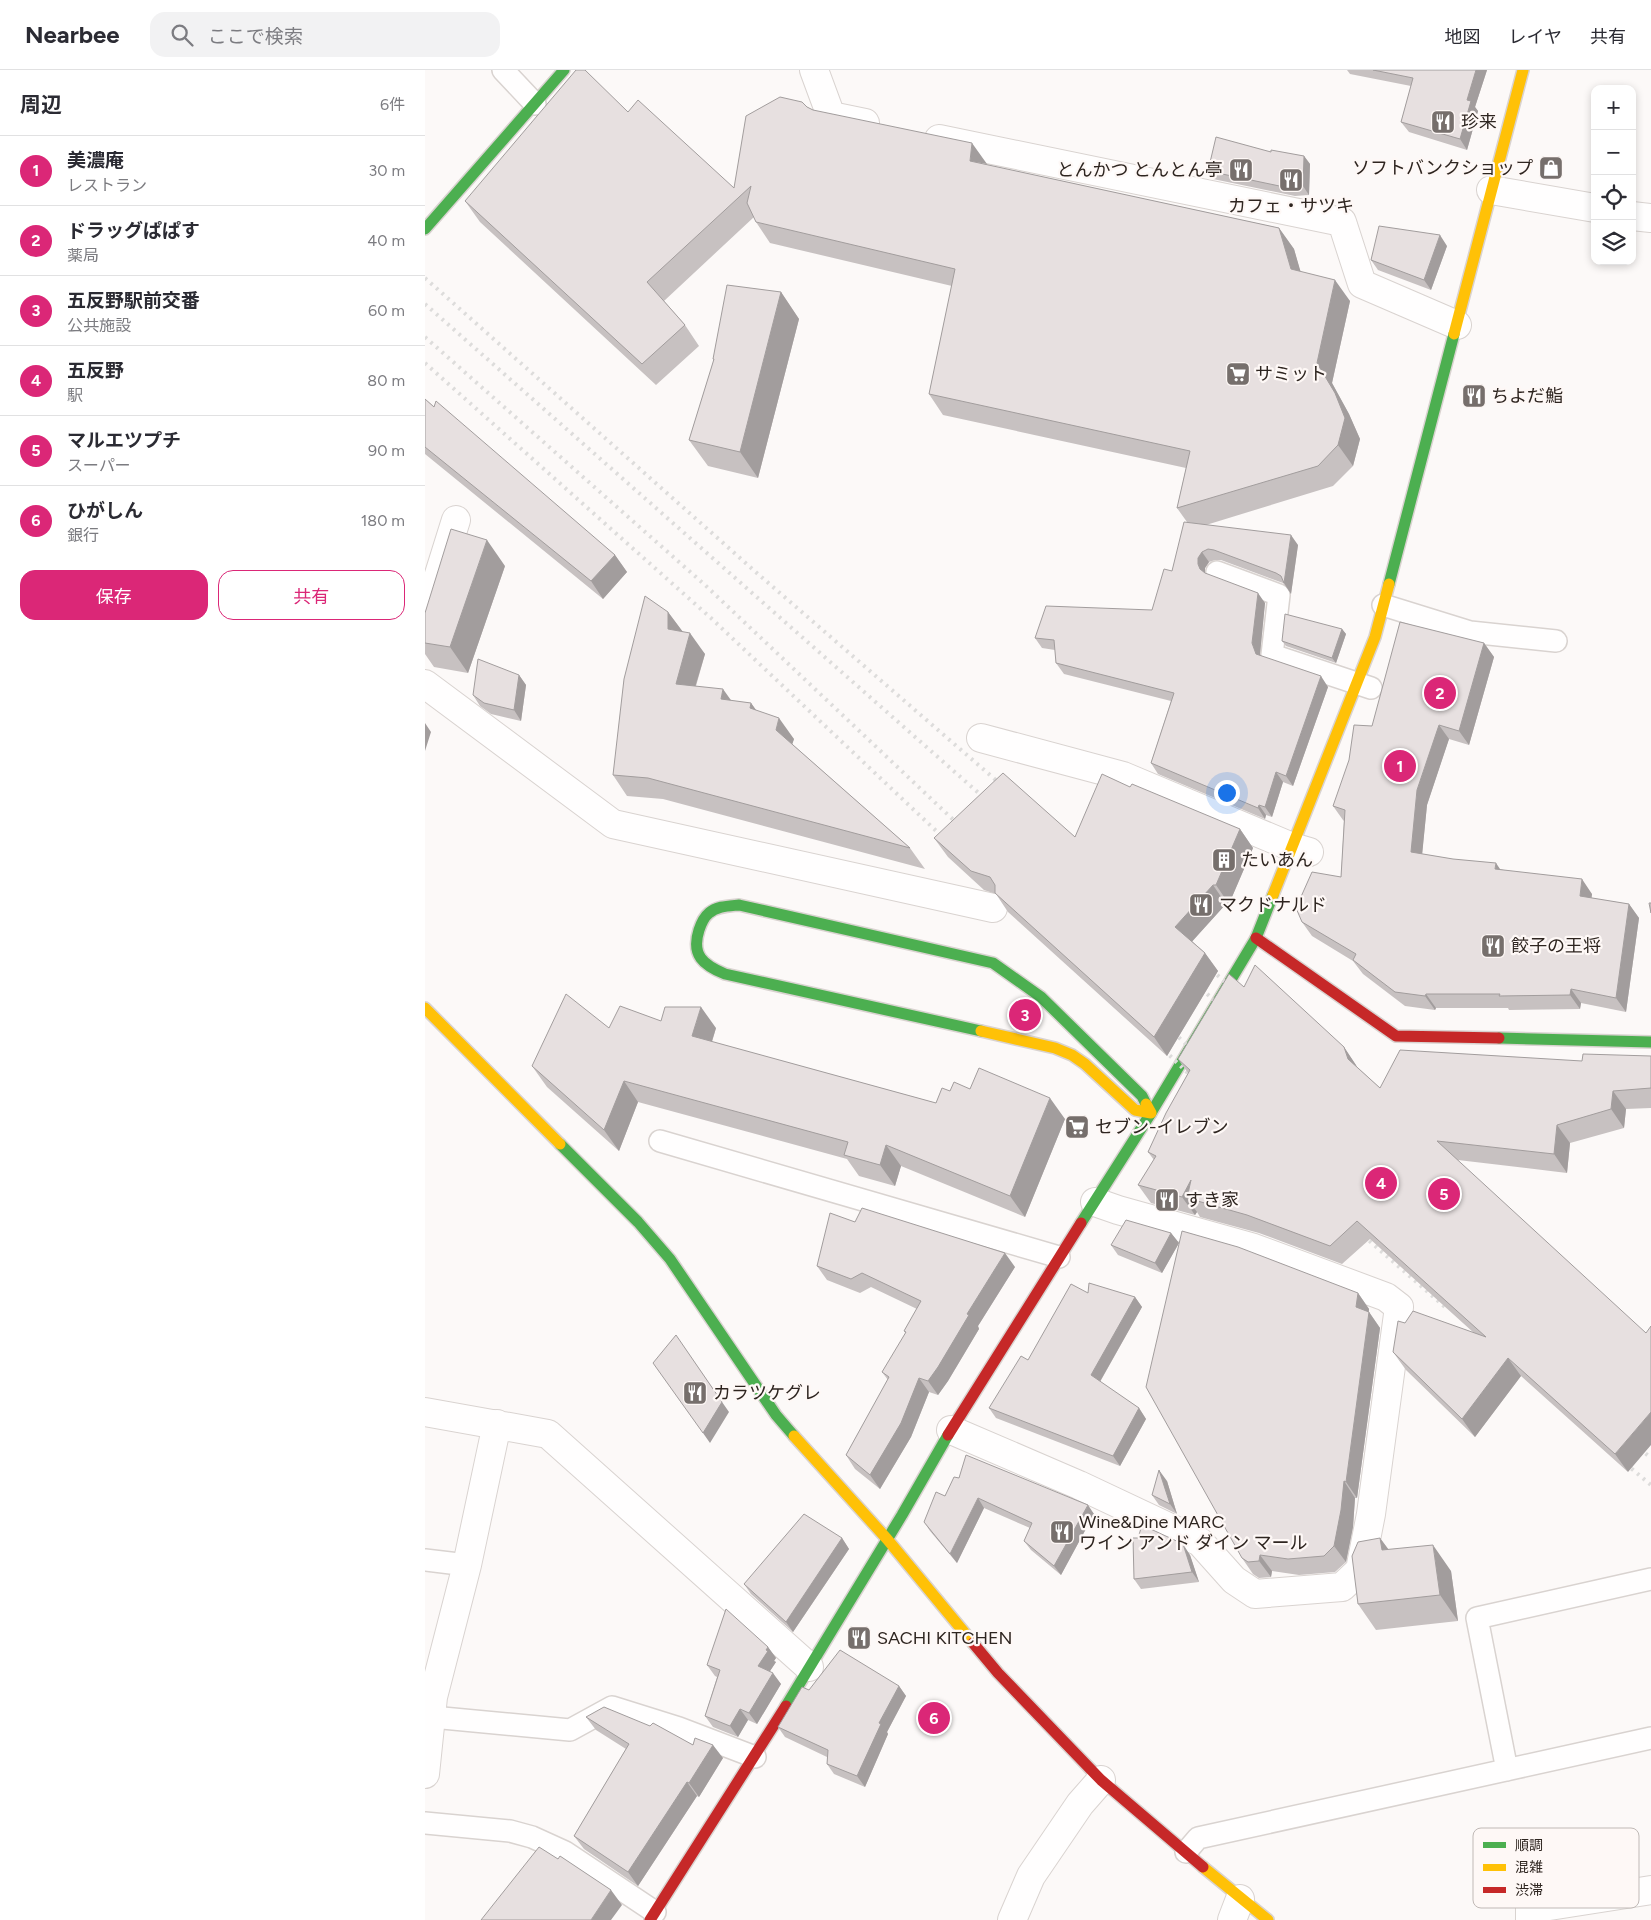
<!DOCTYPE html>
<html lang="ja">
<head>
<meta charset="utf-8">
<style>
	body { margin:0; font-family:Figtree,"Noto Sans JP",sans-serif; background:#f2f2f3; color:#2b2b33 }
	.controls { position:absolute; right:15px; top:15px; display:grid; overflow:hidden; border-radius:10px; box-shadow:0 2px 8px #0003 }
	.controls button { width:45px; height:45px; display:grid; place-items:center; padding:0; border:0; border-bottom:1px solid #e1e1e2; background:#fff; color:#2b2b33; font:25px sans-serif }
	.you { position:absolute; left:801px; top:722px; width:18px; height:18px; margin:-12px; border:4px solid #fff; border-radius:50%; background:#1a73e8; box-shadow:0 0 0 8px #1a73e833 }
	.badge { display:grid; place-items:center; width:32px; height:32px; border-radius:50%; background:#db2777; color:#fff; font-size:16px; font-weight:700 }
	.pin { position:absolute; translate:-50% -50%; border:2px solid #fff; box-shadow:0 1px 5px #0006 }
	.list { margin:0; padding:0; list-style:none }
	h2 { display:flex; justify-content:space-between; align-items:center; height:65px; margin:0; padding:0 20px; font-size:21px }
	h2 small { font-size:16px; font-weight:400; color:#7c7c81 }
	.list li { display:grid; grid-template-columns:32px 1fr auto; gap:15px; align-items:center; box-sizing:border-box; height:70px; padding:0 20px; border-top:1px solid #e1e1e2 }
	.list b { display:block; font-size:19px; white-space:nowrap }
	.list p { margin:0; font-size:16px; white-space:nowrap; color:#7c7c81 }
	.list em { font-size:16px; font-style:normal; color:#7c7c81 }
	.actions { display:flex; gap:10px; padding:15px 20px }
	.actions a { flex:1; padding:11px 0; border:1px solid #db2777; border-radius:15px; text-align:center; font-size:18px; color:#db2777 }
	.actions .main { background:#db2777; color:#fff }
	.icon { flex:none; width:28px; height:28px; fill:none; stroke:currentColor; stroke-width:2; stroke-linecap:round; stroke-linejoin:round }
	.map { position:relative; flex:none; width:1226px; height:1850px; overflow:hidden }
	header { display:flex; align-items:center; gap:30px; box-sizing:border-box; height:70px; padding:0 25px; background:#fff; border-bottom:1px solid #e1e1e2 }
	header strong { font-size:24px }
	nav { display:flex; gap:28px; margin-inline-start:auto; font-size:18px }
	.search { width:350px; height:45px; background:#f2f2f3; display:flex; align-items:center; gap:12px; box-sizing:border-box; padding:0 18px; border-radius:15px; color:#7c7c81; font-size:19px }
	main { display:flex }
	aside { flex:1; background:#fff }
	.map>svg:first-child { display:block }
</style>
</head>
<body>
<header>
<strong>Nearbee</strong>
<div class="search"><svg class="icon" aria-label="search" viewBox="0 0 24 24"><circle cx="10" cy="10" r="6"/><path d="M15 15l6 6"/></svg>ここで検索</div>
<nav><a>地図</a><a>レイヤ</a><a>共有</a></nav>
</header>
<main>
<aside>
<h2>周辺<small>6件</small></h2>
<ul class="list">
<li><span class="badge">1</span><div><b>美濃庵</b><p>レストラン</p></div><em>30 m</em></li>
<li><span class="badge">2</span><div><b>ドラッグぱぱす</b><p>薬局</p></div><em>40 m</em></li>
<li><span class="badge">3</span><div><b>五反野駅前交番</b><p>公共施設</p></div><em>60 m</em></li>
<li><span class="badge">4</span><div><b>五反野</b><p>駅</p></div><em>80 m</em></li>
<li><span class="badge">5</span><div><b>マルエツプチ</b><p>スーパー</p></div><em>90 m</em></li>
<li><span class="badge">6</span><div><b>ひがしん</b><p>銀行</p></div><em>180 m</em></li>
</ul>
<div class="actions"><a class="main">保存</a><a>共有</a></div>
</aside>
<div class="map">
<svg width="1226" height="1850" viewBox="0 0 1226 1850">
	<rect width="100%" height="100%" fill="#fcf9f8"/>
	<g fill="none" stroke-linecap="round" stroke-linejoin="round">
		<defs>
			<path id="lane" d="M78 0 110 34
				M792 502 854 525 847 585 946 618
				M958 535 1045 562 1131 571
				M235 1071 634 1187
				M0 1490 42 1495
				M7 1647 145 1660 187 1637 254 1658 330 1687
				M1082 1700 1052 1548 1226 1509
				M0 1753 85 1761 107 1767 140 1782 230 1842
				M761 1782 773 1768 1226 1668"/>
			<path id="street" d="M389 0 406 46 440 53
				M514 69 917 152 937 214 1032 255
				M1066 120 1170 138
				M1207 146 1226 148
				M0 549 31 450
				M0 614 188 754 568 838
				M556 668 698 706 867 777 884 782
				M0 1342 123 1364 384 1597
				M526 1360 654 1415 775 1472 809 1510 830 1524 917 1517 935 1500 946 1444 974 1237 961 1227 829 1178 693 1140 670 1132
				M0 1704 8 1627 42 1495 72 1354
				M587 1850 606 1806 655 1734 676 1710
				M807 1850 815 1829
				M1105 1850V1839L1226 1820"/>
			<path id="fast" d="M0 159 139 0
				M964 514 1029 264
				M314 835 568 893 616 927 717 1026 721 1034
				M314 835C304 836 292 836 284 843 279 847 276 854 274 860 266 885 278 895 300 904L556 961
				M1074 968 1226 972
				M135 1074 213 1152 245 1189 351 1345 369 1366
				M656 1153 726 1043 831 868 848 825
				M361 1636 477 1445 523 1365"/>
			<path id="slow" d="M1029 264 1098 0
				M848 825 950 567 964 514
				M0 938 135 1074
				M556 961 630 978 647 985 660 994 710 1040 726 1043 721 1034
				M369 1366 462 1469 548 1573
				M778 1797 843 1850"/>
			<path id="jam" d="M831 868 971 966 1074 968
				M523 1365 656 1153
				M548 1573 573 1603 676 1710 778 1797
				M225 1850 361 1636"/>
		</defs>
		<use href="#lane" stroke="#d9d3d0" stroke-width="24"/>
		<use href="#street" stroke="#d9d3d0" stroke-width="30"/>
		<use href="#fast" stroke="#d9d3d0" stroke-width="14"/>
		<use href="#slow" stroke="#d9d3d0" stroke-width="14"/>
		<use href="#jam" stroke="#d9d3d0" stroke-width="14"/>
		<use href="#lane" stroke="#fffefe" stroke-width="21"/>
		<use href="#street" stroke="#fffefe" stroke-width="28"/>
		<use href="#fast" stroke="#4caf50" stroke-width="11"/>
		<use href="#slow" stroke="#ffc107" stroke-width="11"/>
		<use href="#jam" stroke="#c62828" stroke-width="11"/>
		<path stroke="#dddcdb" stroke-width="4" stroke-dasharray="2.5 5" stroke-linecap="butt" d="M0 208 333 504 580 718
			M0 234 566 734
			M0 267 280 515 538 759
			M0 293 287 549 525 774
			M781 895 809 920
			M771 914 799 939
			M743 957 772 985
			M734 975 773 1013
			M933 1161 1020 1237
			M1209 1374 1226 1388
			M1195 1389 1226 1415"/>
	</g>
	<path fill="#c7c1c1" d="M922 0H1062L1050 37 1053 41 1042 80 984 62 976 52 986 16 925 4Z
		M382 37 388 40 562 95 854 158 869 179 875 201 925 231 907 313 924 344 935 369 928 396 908 416 781 455 873 475 866 524 858 513 796 490H790L784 492 780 498V503L840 533 835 584V585L903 617 868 716 858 712 847 747 841 745 840 749 733 704 726 693 746 631 639 604 631 593 630 580 617 578 610 568 727 540 747 501 762 452 752 438 761 398 518 345 504 324 527 216 345 173 331 152 329 147 239 231 260 255 274 276 231 315 55 152 40 131 203 42 309 118Z
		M846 82 879 86 885 94 884 125 870 126 788 109 783 101Z
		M1022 176 1006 220 953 200 946 190Z
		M356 222 374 249 333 408 283 396 264 370 289 290 288 289Z
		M0 329 190 485 202 502 178 529 0 384Z
		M80 496 43 603 9 597 0 584V543Z
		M243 542 257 561 280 584 271 616 306 631 326 633 331 640 369 669 367 674 485 778 500 799 238 729 202 726 188 705Z
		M917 559 921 564 911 593 861 576 857 571Z
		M1059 573 1069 587 1044 675 1024 669 1002 735 997 784 1075 799 1167 824 1166 828 1204 834 1214 848 1201 942 1156 933 1155 939 1084 940 1083 938H1011L1010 940 980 936 938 904 928 891 887 866 877 852 916 807 919 751 918 750 908 736 947 656Z
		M94 605 101 615 96 651 66 644 55 636 48 625Z
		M705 717 815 759 828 778 804 834H801L767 871 780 883 793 901 742 986 583 842 571 824 559 820 523 787 509 768 650 767Z
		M819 917 919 977 932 997 955 1018 1157 991 1226 986V1038L1201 1039 1199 1058 1145 1073 1142 1103 1033 1090 1203 1402 1096 1306 1050 1367 981 1300 968 1282 980 1253 1049 1263 945 1169 917 1194 834 1163 775 1147 772 1142 770 1145 726 1133 713 1115 729 1090 723 1082 763 1003 753 989Z
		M236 951 291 958 287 972 511 1033 525 1021 545 1019 640 1049 600 1147 476 1096 470 1116 434 1106 422 1089 213 1032 194 1081 122 1017 107 996 184 958Z
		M430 1152 590 1197 553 1256 554 1259 523 1311 513 1325 504 1322 486 1367 455 1419 430 1399 421 1385 463 1310 457 1302 481 1264 479 1261 492 1239 446 1217 435 1223 402 1210 392 1196Z
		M746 1163 754 1173 737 1203 693 1185 686 1175Z
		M663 1223 710 1227 717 1237 675 1312 714 1338 721 1349 695 1396 571 1348 564 1338Z
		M933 1223 944 1239V1242L955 1258 932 1428H930L928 1457 921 1492 910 1502 874 1505 847 1501 846 1507 834 1508 828 1504 817 1488Z
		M534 1408 669 1444 636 1505 606 1480 599 1471 605 1458 559 1438 532 1493 505 1461 499 1452Z
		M742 1411 752 1444 734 1435 727 1425Z
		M417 1468 424 1479 368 1562 326 1524 319 1514Z
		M955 1468 964 1480 1026 1501 1033 1551 951 1560 933 1534Z
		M765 1485 774 1512 716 1519 709 1509Z
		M343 1577 351 1588 349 1591 351 1592 345 1601 356 1614 332 1654 323 1650 313 1667 288 1657 280 1646 292 1607 290 1606 282 1595Z
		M474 1616 481 1626 462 1662 463 1664 440 1717 409 1704 402 1694V1687L360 1667 353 1657 384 1620Z
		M161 1647 268 1675 298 1688 274 1727 272 1726 213 1816 159 1779 149 1766 201 1679 171 1660Z"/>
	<path fill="#a29d9d" d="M1051 0H1062L1050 37 1053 41 1042 80 1035 69 1042 30Z
		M547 73 562 94 545 91Z
		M879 86 885 94 884 125 878 116Z
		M854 158 869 179 881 220 866 199Z
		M1015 165 1022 176 1006 220 999 210Z
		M910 210 925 231 907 313 924 344 935 369 928 396 913 375 892 293Z
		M356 222 374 249 333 408 315 382Z
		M866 465 873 475 866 524 859 513Z
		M62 470 80 496 43 603 25 577Z
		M777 482 784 492 780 498V505L775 499 773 494V488Z
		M190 485 202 502 178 529 166 511Z
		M833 523 840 533 835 584 839 594 831 584 827 573Z
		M243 542 258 562 243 559Z
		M917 559 921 564 911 593 907 588Z
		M265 563 280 584 265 634 251 614Z
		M1059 573 1069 587 1044 675 1034 661Z
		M94 605 101 615 96 651 89 640Z
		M896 606 903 617 868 716 861 706Z
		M298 619 313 640 296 629Z
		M326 633 341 654 325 638Z
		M354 648 369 669 365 681 351 660Z
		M0 653 6 662 0 681Z
		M1014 655 1024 669 1002 735 996 796 986 782 992 720Z
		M851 702 858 712 847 747 840 737Z
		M834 735 841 745 840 749 833 738Z
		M815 759 828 778 804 834 791 815Z
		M1071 793 1081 808 1070 799Z
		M1157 809 1167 824 1165 841 1155 826Z
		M788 815 801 834 764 875 750 857Z
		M1204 834 1214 848 1201 942 1191 928Z
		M780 883 793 901 742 986 729 967Z
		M1146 919 1156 933 1155 939 1145 925Z
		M1001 924 1011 938 1010 940 1000 926Z
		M276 937 291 958 282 987 267 966Z
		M919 977 931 995 936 1007 923 989Z
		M199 1011 213 1032 194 1081 179 1060Z
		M1188 1021 1201 1039 1199 1058 1186 1039Z
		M625 1028 640 1049 600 1147 585 1126Z
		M1132 1055 1145 1073 1142 1103 1129 1084Z
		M461 1075 476 1096 470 1116 455 1095Z
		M766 1110 762 1128 772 1142 770 1145 757 1127Z
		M746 1163 754 1173 737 1203 730 1193Z
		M580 1183 590 1197 553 1256 554 1259 523 1311 513 1325 503 1311 542 1244Z
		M933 1223 944 1239 942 1253 931 1237Z
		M710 1227 717 1237 673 1315 666 1305Z
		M944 1242 955 1258 932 1428 921 1412Z
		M258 1276 304 1342 285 1373 278 1363Z
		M1083 1288 1096 1306 1050 1367 1037 1349Z
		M494 1308 504 1322 486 1367 455 1419 445 1405Z
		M714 1338 721 1349 695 1396 688 1386Z
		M1226 1342V1375L1203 1402 1190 1384Z
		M734 1400 742 1411 752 1444 745 1434Z
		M919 1411 930 1428 928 1457 921 1492 909 1476Z
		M553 1428 559 1438 532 1493 525 1484Z
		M663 1435 669 1444 636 1505 629 1496Z
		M417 1468 424 1479 368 1562 361 1552Z
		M955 1468 974 1494 957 1480Z
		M758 1474 765 1485 774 1512 767 1502Z
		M1008 1475 1026 1501 1033 1551 1015 1525Z
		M835 1485 847 1501 846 1507 834 1491Z
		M343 1577 351 1588 349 1591 351 1592 341 1607 333 1596Z
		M348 1603 356 1614 332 1654 324 1643Z
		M474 1616 481 1626 462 1662 463 1664 440 1717 432 1706 454 1653Z
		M315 1639 323 1650 313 1667 305 1656Z
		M288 1675 298 1688 274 1727 264 1713Z
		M262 1712 272 1726 213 1816 203 1802Z
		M186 1820 197 1835 186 1850H166Z"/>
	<path fill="#e7e0e0" stroke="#a29d9d" d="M151 0H160L203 42 213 30 309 118 321 46 355 27 377 32 382 37 388 40 547 73 545 91 854 158 866 199 910 210 892 293 910 323 920 348 913 375 893 396 752 438 765 381 504 324 530 199 331 152 322 133 326 116 222 212 260 255 217 294 40 131Z
		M948 0H1051L1042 30 1046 31 1035 69 976 52 988 8Z
		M791 67 846 82V80L879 86 878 116 864 118 783 101Z
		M954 156 1015 165 999 210 946 190Z
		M302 215 356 222 315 382 264 370 289 289H288Z
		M0 329 9 337 11 331 190 485 166 511 0 377Z
		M759 452 866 465 859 513 856 506 851 503 789 480 783 479 777 482 773 488V494L775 499 780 503 833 523 827 573 831 584 896 606 861 706 851 702 840 737 834 735 833 738 726 693 749 623 631 593 629 570 610 568 621 536 727 540 739 499 747 501Z
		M26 459 62 470 25 577 0 573V543Z
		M220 526 243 542V559L265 563 251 614 298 619 296 629 326 633 325 638 354 648 351 660 485 778 223 708 188 705 199 609Z
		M860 544 917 559 907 588 857 571Z
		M975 552 1059 573 1034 661 1014 655 992 720 986 782 1028 789 1071 793 1070 799 1157 809 1155 826 1204 834 1191 928 1146 919 1145 925 1074 926 1075 924H1001L1000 926 970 922 928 890 931 884 877 852 871 838 887 802 916 807 920 740 908 736 924 690 929 655 947 656Z
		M53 589 94 605 89 640 59 633 48 625Z
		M578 703 650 767 677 704 705 717 707 714 815 759 791 815H788L750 857 780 883 729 967 570 823V815L565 807 546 801 509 768Z
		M1224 833H1226V843Z
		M830 895 919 977 923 989 955 1018 975 980 1157 991 1158 984 1226 986V1018L1188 1021 1186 1039 1132 1055 1129 1084 1012 1071 1221 1263 1226 1256V1342L1190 1384 1083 1288 1037 1349 968 1282 973 1251 980 1253 988 1241 1061 1267 932 1151 905 1176 822 1145 762 1128 766 1110 757 1127 713 1115 731 1086 723 1082 741 1043 765 1000 753 989 804 904 819 917Z
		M141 924 184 958 195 936 236 951 240 937H276L267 966 511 1033 517 1018 525 1021 529 1012 545 1019 554 998 625 1028 585 1126 461 1075 455 1095 419 1085 423 1072 199 1011 179 1060 107 996Z
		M437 1138 580 1183 542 1244 544 1245 513 1297 503 1311 494 1308 476 1353 445 1405 421 1385 464 1307 457 1302 481 1262 479 1261 496 1231 437 1203 426 1209 392 1196 405 1143 430 1152Z
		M701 1150 746 1163 730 1193 686 1175Z
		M757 1161 813 1177 933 1223 931 1237 944 1242 921 1412 919 1411 916 1440 909 1476 899 1486 863 1489 835 1485 834 1491 823 1492 817 1488 721 1317Z
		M664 1213 710 1227 666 1305 714 1338 688 1386 564 1338 596 1286 603 1290 646 1214 663 1223Z
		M251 1265 297 1332 278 1363 228 1293Z
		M541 1385 663 1435 629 1496 599 1471 607 1453 553 1428 525 1484 499 1452 511 1422 520 1426 529 1407 534 1408Z
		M734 1400 745 1434 727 1425Z
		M379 1444 417 1468 361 1552 319 1514Z
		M717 1455 758 1474 767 1502 709 1509 708 1468H713Z
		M955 1468 957 1480 1008 1475 1015 1525 933 1534 927 1486 933 1472Z
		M301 1539 343 1577 341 1580 343 1581 333 1596 348 1603 324 1643 315 1639 305 1656 280 1646 295 1600 282 1595Z
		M415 1580 474 1616 454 1653 456 1654 432 1706 402 1694 403 1680 353 1657 377 1617 384 1620Z
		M179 1637 225 1656 228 1653 268 1675 270 1668 288 1675 264 1713 262 1712 203 1802 149 1766 204 1674 161 1647Z
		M114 1777 133 1789 135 1786 186 1820 166 1850H56Z"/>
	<defs>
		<symbol id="restaurant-square" viewBox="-11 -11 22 22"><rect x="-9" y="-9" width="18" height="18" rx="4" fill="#766f6c" stroke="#fef8f6"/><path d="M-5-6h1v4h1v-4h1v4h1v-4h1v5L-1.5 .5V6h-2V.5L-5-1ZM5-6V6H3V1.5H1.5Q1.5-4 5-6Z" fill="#fff"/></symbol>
		<symbol id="shop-square" viewBox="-11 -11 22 22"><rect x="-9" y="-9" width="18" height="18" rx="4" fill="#766f6c" stroke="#fef8f6"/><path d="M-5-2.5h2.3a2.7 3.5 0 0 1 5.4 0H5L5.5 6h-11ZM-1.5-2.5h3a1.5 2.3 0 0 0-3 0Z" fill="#fff"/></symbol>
		<symbol id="supermarket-square" viewBox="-11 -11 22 22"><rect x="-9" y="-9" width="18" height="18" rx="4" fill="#766f6c" stroke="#fef8f6"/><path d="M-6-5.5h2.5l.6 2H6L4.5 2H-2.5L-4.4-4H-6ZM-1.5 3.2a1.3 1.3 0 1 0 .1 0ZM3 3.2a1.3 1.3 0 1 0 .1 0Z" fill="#fff"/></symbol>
		<symbol id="building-square" viewBox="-11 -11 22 22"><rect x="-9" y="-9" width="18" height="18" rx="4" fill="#766f6c" stroke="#fef8f6"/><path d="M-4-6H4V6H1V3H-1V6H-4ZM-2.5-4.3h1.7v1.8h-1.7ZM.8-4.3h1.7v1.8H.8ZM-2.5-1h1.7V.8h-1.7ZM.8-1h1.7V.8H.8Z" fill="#fff"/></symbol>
	</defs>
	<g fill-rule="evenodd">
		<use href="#restaurant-square" x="1004" y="38" width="28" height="28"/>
		<use href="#shop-square" x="1112" y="84" width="28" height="28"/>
		<use href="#restaurant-square" x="802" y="86" width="28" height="28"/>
		<use href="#restaurant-square" x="852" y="96" width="28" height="28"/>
		<use href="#supermarket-square" x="799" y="290" width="28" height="28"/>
		<use href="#restaurant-square" x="1035" y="312" width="28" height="28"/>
		<use href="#building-square" x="785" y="776" width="28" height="28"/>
		<use href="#restaurant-square" x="762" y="821" width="28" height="28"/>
		<use href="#restaurant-square" x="1054" y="862" width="28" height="28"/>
		<use href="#supermarket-square" x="638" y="1043" width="28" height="28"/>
		<use href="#restaurant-square" x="728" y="1116" width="28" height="28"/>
		<use href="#restaurant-square" x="256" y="1309" width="28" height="28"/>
		<use href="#restaurant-square" x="623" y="1448" width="28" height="28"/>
		<use href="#restaurant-square" x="420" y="1554" width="28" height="28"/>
	</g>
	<g text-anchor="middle" stroke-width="4.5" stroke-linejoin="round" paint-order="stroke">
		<g font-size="18" fill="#2e2520" stroke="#fef8f6" text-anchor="start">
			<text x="1036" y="58">珍来</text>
			<text x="1108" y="104" text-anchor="end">ソフトバンクショップ</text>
			<text x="798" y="106" text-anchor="end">とんかつ とんとん亭</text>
			<text x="866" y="142" text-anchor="middle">カフェ・サツキ</text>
			<text x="830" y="310">サミット</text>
			<text x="1066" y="332">ちよだ鮨</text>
			<text x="816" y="796">たいあん</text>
			<text x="794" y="841">マクドナルド</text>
			<text x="1086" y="882">餃子の王将</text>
			<text x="670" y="1063">セブン-イレブン</text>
			<text x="760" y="1136">すき家</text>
			<text x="288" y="1329">カラツケグレ</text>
			<text x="654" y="1458">Wine&amp;Dine MARC<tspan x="654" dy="21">ワイン アンド ダイン マール</tspan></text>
			<text x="452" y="1574">SACHI KITCHEN</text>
		</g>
	</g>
	<rect x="1048" y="1758" width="166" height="80" rx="8" fill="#fef8f6" stroke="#c0b9b6" stroke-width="1"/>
	<rect x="1058" y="1772" width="23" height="6" fill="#4caf50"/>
	<rect x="1058" y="1794" width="23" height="7" fill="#ffc107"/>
	<rect x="1058" y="1817" width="23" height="6" fill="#c62828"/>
	<g font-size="14" fill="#2e2520">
		<text x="1090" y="1780">順調</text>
		<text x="1090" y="1802">混雑</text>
		<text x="1090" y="1825">渋滞</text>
	</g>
</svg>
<div class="controls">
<button>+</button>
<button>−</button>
<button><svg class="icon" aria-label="locate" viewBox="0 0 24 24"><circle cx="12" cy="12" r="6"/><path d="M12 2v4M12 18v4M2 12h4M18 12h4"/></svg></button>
<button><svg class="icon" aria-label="layers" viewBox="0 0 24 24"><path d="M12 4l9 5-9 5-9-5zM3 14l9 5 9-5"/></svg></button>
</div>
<div class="you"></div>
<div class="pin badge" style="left:975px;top:696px">1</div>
<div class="pin badge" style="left:1015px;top:623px">2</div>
<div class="pin badge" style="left:600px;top:945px">3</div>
<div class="pin badge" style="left:956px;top:1113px">4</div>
<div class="pin badge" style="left:1019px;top:1124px">5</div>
<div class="pin badge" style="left:509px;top:1648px">6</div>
</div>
</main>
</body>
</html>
